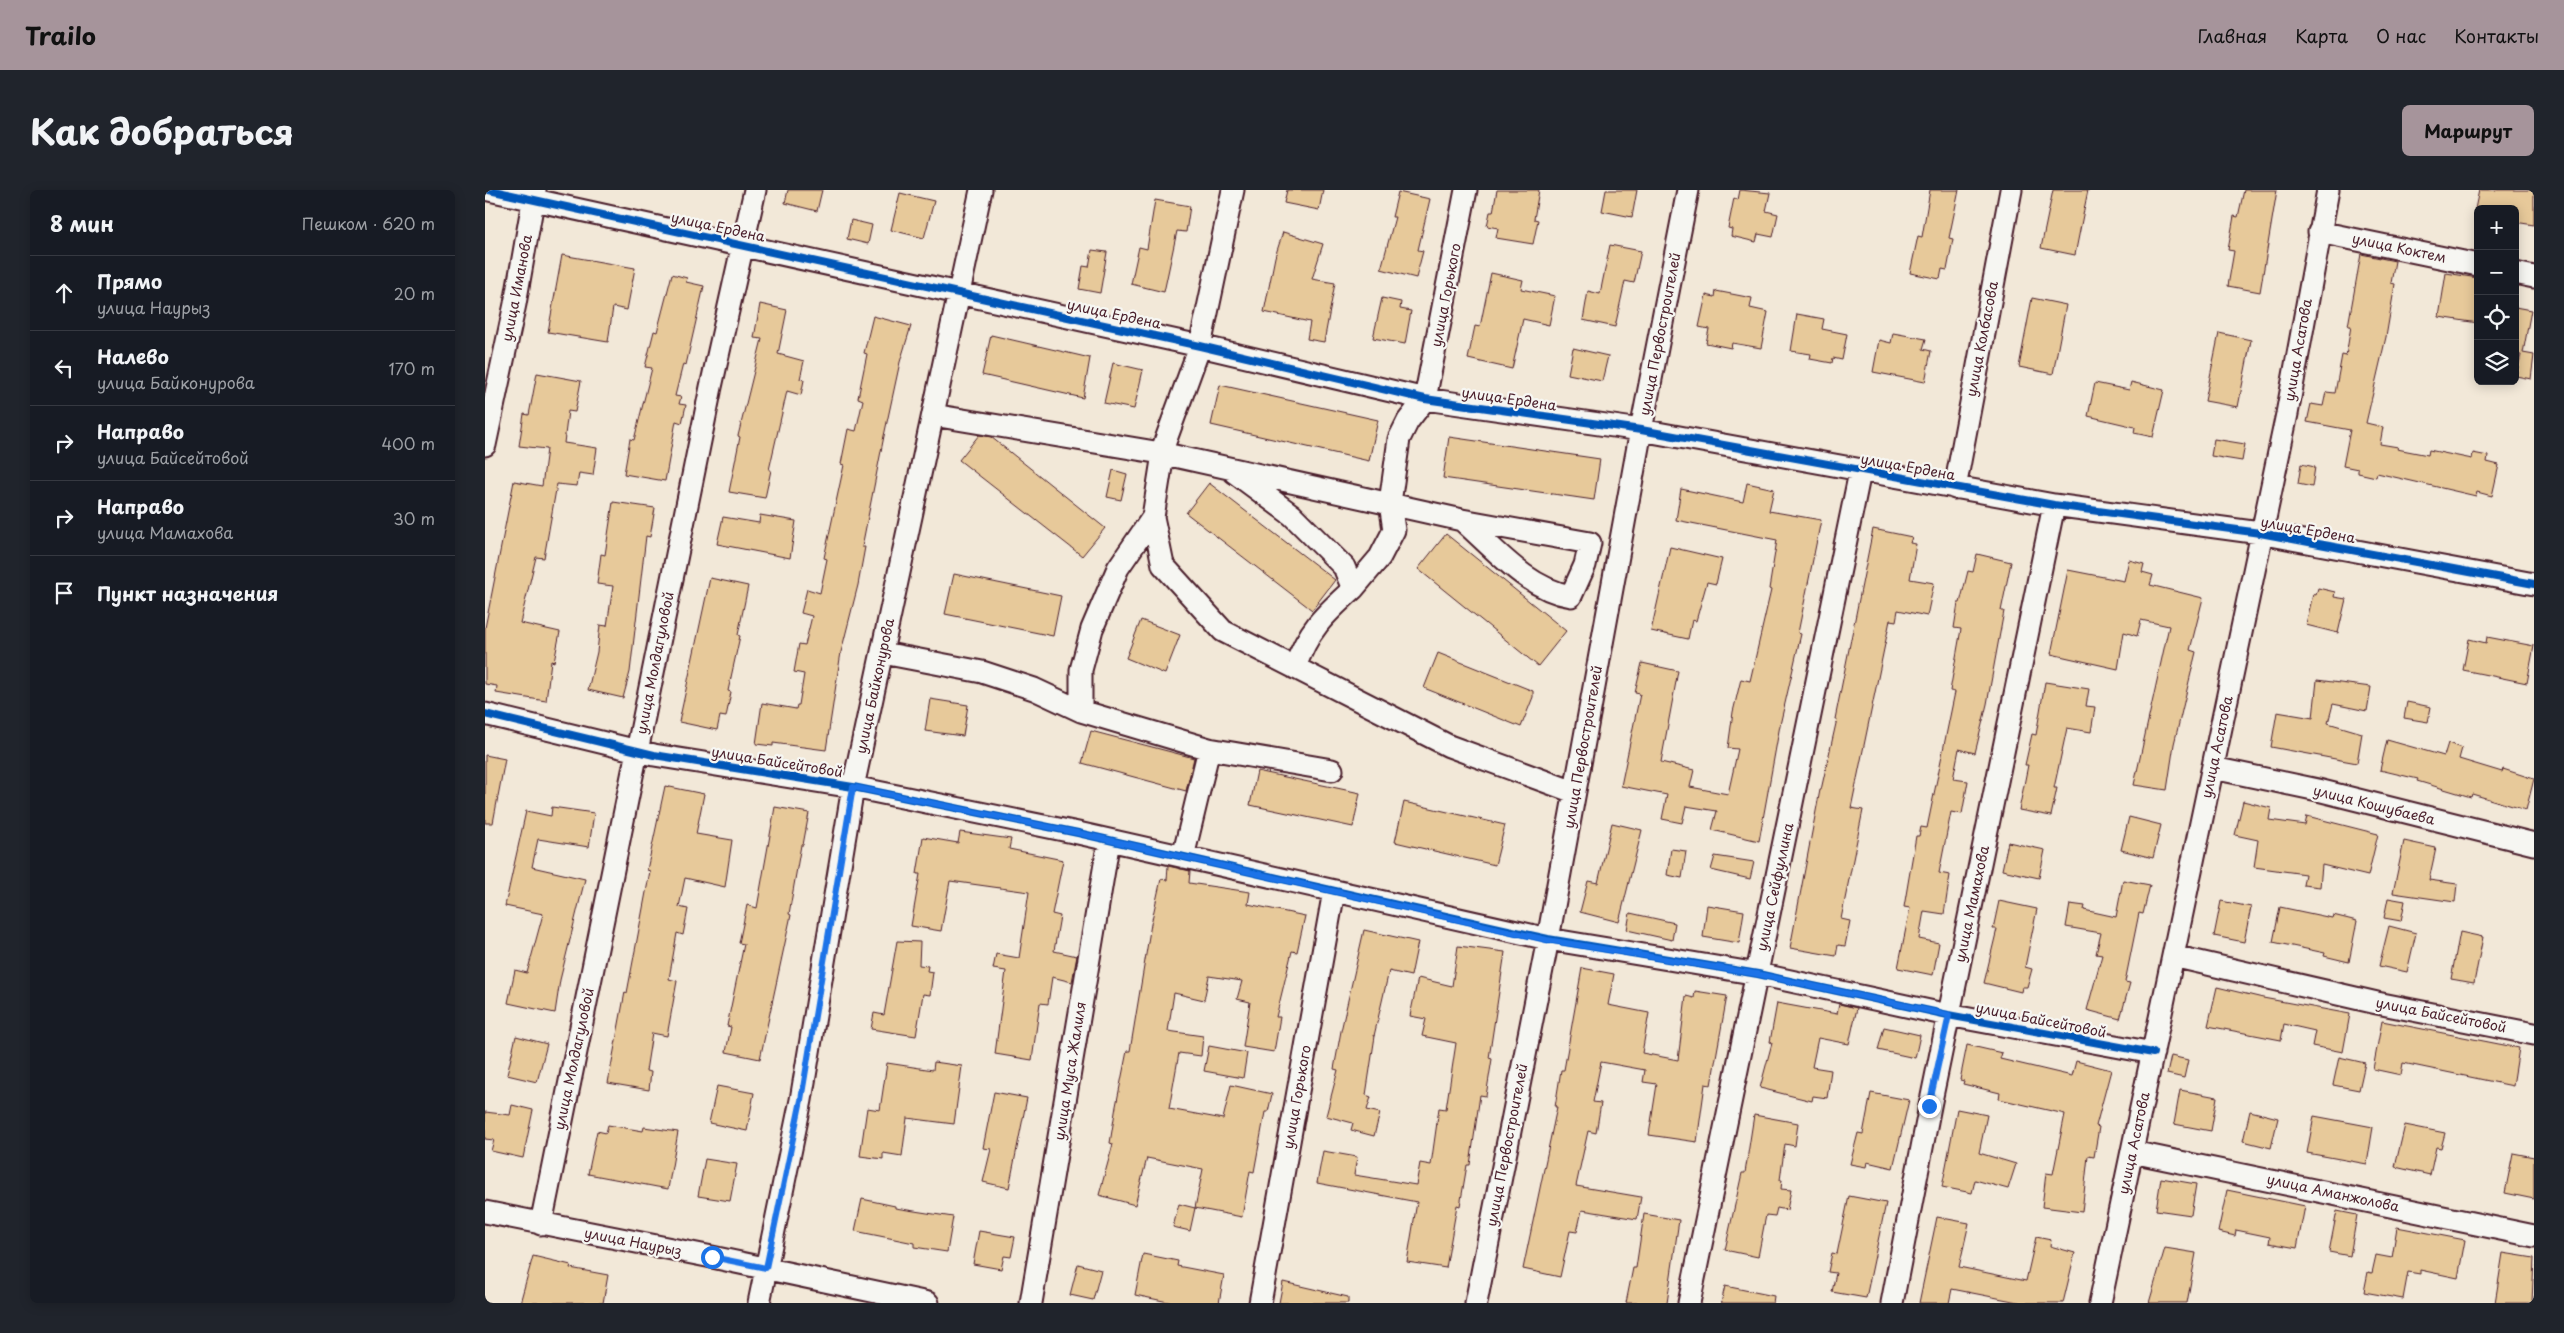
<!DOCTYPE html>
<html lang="ru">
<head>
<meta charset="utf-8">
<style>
	body { margin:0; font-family:"Playpen Sans",sans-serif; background:#20242c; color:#f1f3f6 }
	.controls { position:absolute; right:15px; top:15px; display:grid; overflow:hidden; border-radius:8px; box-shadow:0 2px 12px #0003 }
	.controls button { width:45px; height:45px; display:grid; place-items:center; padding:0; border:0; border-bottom:1px solid #363941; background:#171b24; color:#f1f3f6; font:25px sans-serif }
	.stop { position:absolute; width:15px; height:15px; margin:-11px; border:4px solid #1a73e8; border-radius:50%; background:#fff }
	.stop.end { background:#1a73e8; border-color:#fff; box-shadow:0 1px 5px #0008 }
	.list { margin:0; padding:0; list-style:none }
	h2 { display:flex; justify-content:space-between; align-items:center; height:65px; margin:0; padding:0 20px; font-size:21px }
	h2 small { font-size:16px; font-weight:400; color:#9ea1a6 }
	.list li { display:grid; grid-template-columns:32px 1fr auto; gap:15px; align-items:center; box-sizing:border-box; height:75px; padding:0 20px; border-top:1px solid #363941 }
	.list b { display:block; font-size:19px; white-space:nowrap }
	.list p { margin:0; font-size:16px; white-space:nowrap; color:#9ea1a6 }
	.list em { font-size:16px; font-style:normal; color:#9ea1a6 }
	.icon { flex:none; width:28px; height:28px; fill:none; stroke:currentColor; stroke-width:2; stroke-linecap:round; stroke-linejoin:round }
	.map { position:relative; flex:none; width:2049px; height:1113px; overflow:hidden; border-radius:8px }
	header { display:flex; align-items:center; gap:30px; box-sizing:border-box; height:70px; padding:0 25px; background:#a6949b; color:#111 }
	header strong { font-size:24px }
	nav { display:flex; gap:28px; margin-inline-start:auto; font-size:18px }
	.intro { display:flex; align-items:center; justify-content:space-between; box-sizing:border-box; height:120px; padding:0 30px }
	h1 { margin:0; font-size:35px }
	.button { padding:12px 22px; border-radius:8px; background:#a6949b; color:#111; font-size:18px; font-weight:700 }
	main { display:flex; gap:30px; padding:0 30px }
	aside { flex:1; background:#171b24; border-radius:8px; box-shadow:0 2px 12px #0003 }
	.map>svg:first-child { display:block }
</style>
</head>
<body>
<header>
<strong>Trailo</strong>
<nav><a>Главная</a><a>Карта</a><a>О нас</a><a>Контакты</a></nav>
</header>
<div class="intro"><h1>Как добраться</h1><a class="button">Маршрут</a></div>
<main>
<aside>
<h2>8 мин<small>Пешком · 620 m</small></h2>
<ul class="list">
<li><svg class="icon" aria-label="ahead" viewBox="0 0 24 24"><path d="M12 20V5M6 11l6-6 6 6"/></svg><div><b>Прямо</b><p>улица Наурыз</p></div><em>20 m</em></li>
<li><svg class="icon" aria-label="left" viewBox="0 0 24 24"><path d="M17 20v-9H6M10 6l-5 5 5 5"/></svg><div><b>Налево</b><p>улица Байконурова</p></div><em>170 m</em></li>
<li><svg class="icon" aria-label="right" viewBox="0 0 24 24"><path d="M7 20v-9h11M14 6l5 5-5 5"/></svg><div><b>Направо</b><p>улица Байсейтовой</p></div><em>400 m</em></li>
<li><svg class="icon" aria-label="right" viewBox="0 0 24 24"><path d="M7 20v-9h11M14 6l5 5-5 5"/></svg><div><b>Направо</b><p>улица Мамахова</p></div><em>30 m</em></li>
<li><svg class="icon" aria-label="arrive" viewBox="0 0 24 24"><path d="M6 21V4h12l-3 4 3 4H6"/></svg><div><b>Пункт назначения</b></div></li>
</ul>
</aside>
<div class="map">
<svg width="2049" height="1113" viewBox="0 0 2049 1113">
	<rect width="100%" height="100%" fill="#f2e8d8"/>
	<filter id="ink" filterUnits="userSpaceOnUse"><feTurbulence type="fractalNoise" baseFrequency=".02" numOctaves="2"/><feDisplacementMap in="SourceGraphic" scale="10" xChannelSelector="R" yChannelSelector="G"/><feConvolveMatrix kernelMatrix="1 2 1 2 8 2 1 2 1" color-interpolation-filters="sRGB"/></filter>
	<g filter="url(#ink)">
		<path fill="#e7c99a" stroke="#4a1f2b" d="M303 0H337L332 21 300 13Z
			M802 0H838L834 20 799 13Z
			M1012 0H1054L1049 29 1053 30 1048 54 1011 48 1013 38 1002 36 1005 22H1008Z
			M1121 0H1152L1147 27 1117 21Z
			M1255 0 1285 3 1281 21 1293 24 1288 47 1273 44 1271 52 1246 46 1247 39 1243 38 1249 8 1253 10Z
			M1445 0H1474L1464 48 1468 49 1462 80 1457 79 1455 89 1425 83 1433 46 1437 47Z
			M1568 0H1603L1590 65 1556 58Z
			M1759 0H1792L1775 102 1743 96 1749 61 1743 60 1749 26 1753 27Z
			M1994 0H2049V35L2030 32V19H1990Z
			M913 2 945 9 933 60 938 61 931 88 896 79 910 27H907Z
			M415 3 449 11 439 48 406 40Z
			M670 10 705 16 701 42 692 41 679 102 646 94 654 57 662 59Z
			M366 30 387 35 383 54 362 49Z
			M798 42 838 54 827 89 850 93 839 152 822 149 825 132 779 122 790 67Z
			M1125 55 1156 61 1149 93 1140 91 1130 137 1098 130 1103 101 1115 104Z
			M607 60 622 62 615 103 594 99 598 76 604 77Z
			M1876 64 1910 71 1906 93 1910 94 1901 147 1881 233 1898 237 1895 254 1913 257 1912 259 1943 265 1944 260 1987 269 1988 263 2003 266 2002 272 2014 275 2007 306 1992 302 1991 306 1892 283 1891 287 1873 283V279L1858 276 1865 240 1822 232 1826 214 1838 216 1841 202 1850 203 1857 165 1861 166 1866 136H1863Z
			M77 65 150 78 142 120 128 117 123 152 63 142Z
			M1006 83 1038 90 1036 99 1070 106 1064 135 1038 129 1027 179 983 169 990 136 995 137Z
			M1961 83 1993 88V133L1954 127Z
			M187 84 202 88 201 92 219 96 201 175 198 174 190 206 196 207 194 214 201 215 197 233 191 231 180 291 139 284 145 249 149 250 167 178 160 177 169 141 172 142Z
			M1231 101 1267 108 1265 118 1283 122 1276 158 1247 153 1246 158 1221 153 1224 139 1214 137 1221 105 1230 107Z
			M897 108 916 112 915 119 926 121 920 154 888 148Z
			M1547 108 1581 115 1568 184 1534 177Z
			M275 114 302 120 293 164 319 171 315 189 319 190 316 205 302 201 284 280H286L280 308 244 302 255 247 253 246 277 149 269 148Z
			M2030 117 2046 120 2038 163 2049 165 2046 189 2031 186 2036 165 2030 164Z
			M1312 124 1339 129 1337 139 1362 144 1357 170 1348 168 1347 173 1325 169 1326 164 1306 161Z
			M388 126 426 136 415 172 399 246 377 357H380L373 395 356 462 341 560 288 553V556L271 554 277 513 311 519 312 515H314L319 484 309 482 314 454 320 455 327 426 316 423 322 399 335 403 342 369 339 368 359 275 356 274 363 239 371 241 378 210 373 208 382 164 379 163Z
			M1408 143 1441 149 1438 159 1446 161 1440 192 1388 182 1394 150 1406 153Z
			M1734 143 1766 150 1753 217 1720 211Z
			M506 145 605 168 598 208 497 185Z
			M1088 158 1123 166 1117 191 1083 184Z
			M628 173 658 180 649 219 619 213Z
			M52 183 96 191 90 222 83 221 79 253 112 258 108 285 94 283 92 296 72 294 59 368 51 367 35 433 75 442 69 472 66 471 61 511 11 503 12 496 0 494V438L29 291 57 296 62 259 34 256 39 224 44 225Z
			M1646 192 1679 200 1668 247 1649 243 1650 237 1603 226 1610 193 1644 200Z
			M735 195 893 230 884 271 726 235Z
			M494 245 506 247 620 338 597 366 474 270Z
			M964 247 1115 269 1109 310 958 288Z
			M1729 249 1760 254 1757 271 1726 266Z
			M1816 274 1830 277 1827 297 1813 294Z
			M628 280 642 284 636 310 622 307Z
			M724 293 850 390 827 420 701 323Z
			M1262 293 1289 299 1284 321 1336 330 1313 443 1316 444 1295 535 1274 651 1227 640 1232 621 1201 616 1197 633 1177 629 1182 605 1136 596 1155 504 1150 503 1157 473 1193 481 1176 572 1209 580 1205 597 1243 604 1253 559 1243 558 1248 522 1256 489 1265 491 1286 400 1284 399 1292 350 1191 330 1196 299 1258 312Z
			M128 312 170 318 165 347 161 346 145 482 138 508 103 500 112 462 115 435 122 436 128 396 112 394 116 364 120 365Z
			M275 325 311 331 305 368 232 354 238 327 274 333Z
			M1388 339 1427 347 1425 353 1431 354 1425 389 1449 393 1442 426 1413 420 1411 431 1405 430 1366 618 1378 620 1356 729 1365 731 1360 756 1353 755 1351 766 1305 758 1335 600H1336L1352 529H1350Z
			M961 344 1081 441 1053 476 933 379Z
			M1185 357 1237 369 1231 394 1222 392 1211 431 1207 430 1203 449 1166 441Z
			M1492 364 1526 372 1516 421H1519L1502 514 1490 563 1474 559 1468 589 1483 591 1477 624 1466 622 1454 683 1465 685 1459 724 1439 721 1434 749 1454 753 1448 785 1413 778 1425 718 1419 717 1431 646H1434L1436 637 1442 638 1470 502 1465 501 1476 439 1469 438 1473 413H1475L1483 381 1488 382Z
			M1644 370 1659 374 1657 382 1668 385 1665 395 1718 408 1705 460 1711 462 1689 554 1682 600 1649 595 1684 436 1656 430 1652 446 1639 442 1633 479 1566 464 1583 380 1639 391Z
			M469 384 576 406 568 446 460 424Z
			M225 388 263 396 253 445 255 446 243 501 246 502 241 527 235 526 232 540 194 532Z
			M1833 398 1850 402 1849 407 1861 409 1853 443 1821 435 1828 404 1831 405Z
			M656 430 695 445 680 484 641 468Z
			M2002 447 2049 456 2042 493 1978 480 1984 449 2001 453Z
			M953 463 1048 501V507L1036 537 939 498Z
			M1832 490 1886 497 1882 521 1848 514 1843 533 1877 543 1872 573 1786 557 1792 522 1828 528Z
			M1560 492 1604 499 1601 516 1610 517 1606 542 1582 538 1569 598H1572L1566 626 1534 620 1543 575H1540L1547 544 1551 545Z
			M445 509 483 515 478 546 440 541Z
			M1922 512 1946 517 1943 532 1919 528Z
			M606 541 709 568 701 601 597 573Z
			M1902 550 1959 566 1963 553 1977 558 1974 569 2017 582 2018 579 2049 589 2041 620 1987 604 1986 607 1932 591 1933 589 1895 580Z
			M0 565 20 569 8 633H0Z
			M772 581 875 603 868 637 765 615Z
			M180 596 219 604 211 644 247 650 240 697 200 688 194 717 203 719 198 745 192 743 184 789 192 791 182 846 167 843 161 881 166 882 164 900 123 893 140 802 142 803 165 681 162 680Z
			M1758 611 1786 618 1784 630 1820 635 1822 626 1893 644 1883 686 1837 675 1835 697 1818 695 1820 684 1769 677 1773 650 1750 645Z
			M919 612 1020 635 1010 675 910 652Z
			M67 617 109 623 104 657 53 649 47 677 100 689 75 790 70 823 23 813 30 780 42 783 58 724 20 716 41 621 66 626Z
			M290 617 324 623 318 655H316L304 724 306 725 275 869 241 862 246 837 242 836 259 754 254 753 262 715 272 718Z
			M1644 627 1676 635 1668 668 1636 660Z
			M1127 633 1157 640 1134 732 1095 722 1103 691 1113 693Z
			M475 642 526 649 524 659 578 670 567 724 575 726 569 761 592 766 587 792 567 787 563 814 555 813 547 870 510 864 521 781 508 779 511 764 534 768 544 702 465 691 456 741 426 736 435 684H432L438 647 473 653Z
			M1919 651 1951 658 1944 690 1972 694 1970 712 1908 703Z
			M1523 652 1560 660 1554 688 1517 680Z
			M1186 659 1201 661 1197 688 1182 685Z
			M1230 666 1269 672 1265 689 1226 680Z
			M683 676 705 681 704 693 765 702 763 714 820 726 812 762 807 761 791 827H795L789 862 758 857 765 812 752 809 757 791 724 786 719 810 689 803 683 841 718 846 716 866 694 863 684 919 738 929 746 895 787 904 783 922H780L769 982 765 981 757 1027 710 1018 718 979 662 968 650 1015 614 1005 628 954 625 953 631 916 642 861H645L666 734 676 689 682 690Z
			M1638 690 1665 695 1658 724 1654 723 1640 792 1645 793 1635 829 1602 820 1617 765 1611 764 1616 743 1581 737 1585 714 1600 716 1599 720 1631 727Z
			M1903 708 1920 711 1916 731 1899 728Z
			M1514 711 1552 719 1540 777 1547 779 1542 797H1537L1536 802 1499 793 1512 739H1508Z
			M1736 711 1766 717 1759 752 1729 746Z
			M1222 715 1259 721 1254 753 1218 747Z
			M1795 717 1847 728 1848 725 1872 731 1864 772 1839 766 1840 763 1788 752Z
			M1145 723 1190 733 1187 750 1142 740Z
			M1904 736 1931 743 1922 782 1894 776Z
			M879 740 933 752 926 786 904 781 889 846H890L881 905 886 907 882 920 895 923 889 946 866 940 868 933 841 926 853 880 849 879 856 841Z
			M1975 742 1998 747 1989 793 1966 789Z
			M412 751 435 752 434 775 443 776 442 781 448 782 445 805 438 804 431 846 386 839 389 823 399 825Z
			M973 756 1020 762 1004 868 1007 869 1001 906 995 905 985 975H982L975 1016 972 1015 961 1078 922 1072 932 1012 832 993 838 961 872 967 869 985 931 995 935 973 946 975 954 918 961 919 971 853 937 846 941 829 925 826 933 788 967 796Z
			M1097 778 1129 784 1123 815 1164 823 1157 863 1193 870 1201 806 1209 808 1210 801 1242 806 1226 895 1220 894 1212 952 1164 945 1172 894 1158 892 1160 880 1116 872 1108 912 1116 913 1111 943 1103 941 1091 996 1156 1007 1152 1029 1097 1020 1092 1042 1085 1041 1075 1087 1038 1079 1072 917H1070L1076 880H1079Z
			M1732 797 1778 808 1865 824 1858 862 1827 856 1830 841 1799 834 1796 850 1723 836Z
			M1292 813 1352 824 1354 814 1372 818 1364 854 1333 848 1327 877 1346 880 1342 908 1328 906 1327 911 1275 898 1287 853 1285 852Z
			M1897 831 2034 858 2028 896 1918 873 1916 885 1888 879Z
			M1399 837 1435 845 1430 868 1393 860Z
			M31 846 62 854 52 892 22 885Z
			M1482 855 1517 863 1515 869 1587 886 1591 871 1626 880 1611 936 1614 937 1609 967 1603 966 1597 1022 1557 1017 1561 983 1568 984 1580 924 1514 909 1515 903 1478 894 1479 891 1475 890Z
			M724 856 762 863 758 888 719 881Z
			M1686 866 1703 870 1699 888 1682 884Z
			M1854 867 1880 873 1874 900 1848 895Z
			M449 872 477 876 469 934 422 928 417 966 398 963V969L375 966 382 918 395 920 402 873 448 880Z
			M232 896 269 903 262 941 224 933Z
			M1695 900 1732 907 1726 941 1689 934Z
			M509 902 542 908 524 998 498 992 506 959 498 958Z
			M1386 903 1424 910 1408 978 1382 972 1381 977 1365 974 1373 943 1378 944Z
			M27 915 48 920 38 968 6 961 9 950 0 949V922L25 925Z
			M1472 919 1502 925 1494 963 1531 974 1523 999 1490 990 1487 1003 1457 997Z
			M1765 921 1793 928 1786 958 1758 951Z
			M1269 925 1313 933 1310 956 1300 954 1295 990H1297L1296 999 1306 1000 1302 1020 1292 1018 1290 1026 1281 1025 1273 1067 1240 1060 1257 983H1260Z
			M1829 926 1888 937 1882 974 1822 963Z
			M123 935 158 941 159 937 193 942 183 999 103 984 112 941 121 943Z
			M1920 935 1960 943 1956 958 1951 957 1945 985 1910 977Z
			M2028 963 2049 967V1009L2020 1003Z
			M220 969 252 974 245 1011 213 1006Z
			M1676 988 1711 994 1706 1025 1671 1020Z
			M1742 1000 1820 1016 1812 1058 1784 1053 1785 1047 1751 1040 1750 1046 1733 1042Z
			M1364 1006 1401 1013 1381 1108 1347 1102 1351 1083 1343 1082 1347 1063 1352 1064Z
			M377 1009 410 1016V1018L468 1027 462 1062 429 1057V1053L370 1041Z
			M694 1014 710 1018 705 1041 688 1037Z
			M1852 1021 1872 1025 1865 1066 1844 1062Z
			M1159 1024 1194 1030 1182 1113H1141L1148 1078H1151Z
			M1452 1027 1484 1033 1474 1077 1541 1091 1551 1047 1566 1050 1565 1056 1590 1063 1578 1113H1538L1467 1099 1464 1113H1434Z
			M1912 1037 1980 1050 1973 1088 1935 1080V1084L1923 1082 1918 1109 1879 1102 1883 1082 1887 1083 1891 1065 1907 1068Z
			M494 1041 530 1047 526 1067 519 1066 516 1079 488 1074Z
			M1680 1058 1711 1063 1702 1113H1664Z
			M2018 1063 2049 1068 2047 1113H2010Z
			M658 1064 693 1071 692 1076 739 1085 734 1113H688L650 1105Z
			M48 1066 86 1075 85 1078 123 1085 118 1113H35Z
			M593 1074 616 1080 608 1110 585 1105Z
			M798 1092 863 1107V1113H794Z
			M1240 1096 1289 1106 1288 1113H1236Z"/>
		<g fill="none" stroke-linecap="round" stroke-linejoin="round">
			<defs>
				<path id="minor" d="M4 0 715 156 940 209 1156 240 1569 315 1775 343 2049 394
					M1834 42 1993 75
					M2030 83 2049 87
					M448 225 676 263 977 330 1105 353 1100 375 1086 406C1042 399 1009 358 977 330
					M0 255 30 114 50 0
					M676 263 715 156 748 0
					M749 282 807 325 859 377 868 399C840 424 822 441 810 478
					M1470 298 1526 0
					M668 327 678 375 738 441 964 556 1089 602
					M868 399 895 367 909 340 905 313 914 249 923 231 940 209 981 0
					M398 463 497 482 549 499 596 521 724 559 847 580
					M596 521V480L607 439 633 378 668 327 678 264
					M0 524 169 565 368 597 593 643 1063 749 1273 784 1463 825 1668 863
					M1728 578 1833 600 2049 654
					M698 667 724 559
					M1688 766 1892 813 2049 844
					M1647 962 2049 1046
					M0 1022 227 1067 443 1113
					M56 1034 226 197 270 0
					M274 1113 316 910 368 597 496 0
					M546 1113 624 650
					M775 1113 849 701
					M991 1113 1063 749 1156 240 1203 0
					M1204 1113 1375 282
					M1407 1113 1445 916 1569 315
					M1615 1113 1802 224 1843 0"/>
			</defs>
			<use href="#minor" stroke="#4a1f2b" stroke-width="25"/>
			<use href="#minor" stroke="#f6f6f2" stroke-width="21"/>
			<defs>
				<path id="cycleway" d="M4 0 715 156 940 209 1156 240 1569 315 1775 343 2049 394
					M0 524 169 565 368 597 593 643 1063 749 1273 784 1463 825 1668 863"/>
			</defs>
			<use href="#cycleway" stroke="#f6f6f2" stroke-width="11"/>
			<use href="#cycleway" stroke="#0057b8" stroke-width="8"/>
		</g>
	</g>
	<g fill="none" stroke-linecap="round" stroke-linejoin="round" filter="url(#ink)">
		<path stroke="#1a73e8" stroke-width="6" d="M227 1067 281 1078 316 910 368 597 593 643 1062 750 1272 784 1464 825 1444 916"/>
	</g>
	<g text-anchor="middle" stroke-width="4.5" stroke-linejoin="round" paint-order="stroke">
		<g font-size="14" fill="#4a1f2b" stroke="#f6f6f2">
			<text transform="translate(233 37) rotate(12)" y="5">улица Ердена</text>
			<text transform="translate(1914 58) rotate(12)" y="5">улица Коктем</text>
			<text transform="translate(32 98) rotate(-79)" y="5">улица Иманова</text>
			<text transform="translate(961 105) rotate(-79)" y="5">улица Горького</text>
			<text transform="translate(629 124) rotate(12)" y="5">улица Ердена</text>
			<text transform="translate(1175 144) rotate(-79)" y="5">улица Первостроителей</text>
			<text transform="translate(1497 149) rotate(-79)" y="5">улица Колбасова</text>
			<text transform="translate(1813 160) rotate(-80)" y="5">улица Асатова</text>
			<text transform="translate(1024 209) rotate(8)" y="5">улица Ердена</text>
			<text transform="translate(1423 277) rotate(10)" y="5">улица Ердена</text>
			<text transform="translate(1823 340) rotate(10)" y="5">улица Ердена</text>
			<text transform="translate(170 473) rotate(-79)" y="5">улица Молдагуловой</text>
			<text transform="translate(390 496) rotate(-78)" y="5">улица Байконурова</text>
			<text transform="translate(1098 557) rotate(-80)" y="5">улица Первостроителей</text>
			<text transform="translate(1732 557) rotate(-78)" y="5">улица Асатова</text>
			<text transform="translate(292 572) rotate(9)" y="5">улица Байсейтовой</text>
			<text transform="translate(1889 615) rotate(14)" y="5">улица Кошубаева</text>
			<text transform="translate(1290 697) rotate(-78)" y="5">улица Сейфуллина</text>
			<text transform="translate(1487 714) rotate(-78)" y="5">улица Мамахова</text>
			<text transform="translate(1956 825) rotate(11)" y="5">улица Байсейтовой</text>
			<text transform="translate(1556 830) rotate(11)" y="5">улица Байсейтовой</text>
			<text transform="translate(89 869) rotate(-78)" y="5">улица Молдагуловой</text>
			<text transform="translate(585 881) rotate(-81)" y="5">улица Муса Жалиля</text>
			<text transform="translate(812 907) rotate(-80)" y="5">улица Горького</text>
			<text transform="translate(1649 953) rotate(-78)" y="5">улица Асатова</text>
			<text transform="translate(1022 955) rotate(-79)" y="5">улица Первостроителей</text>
			<text transform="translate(1848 1003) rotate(12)" y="5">улица Аманжолова</text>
			<text transform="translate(148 1052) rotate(11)" y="5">улица Наурыз</text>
		</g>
	</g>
</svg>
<div class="controls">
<button>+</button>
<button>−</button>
<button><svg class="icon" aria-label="locate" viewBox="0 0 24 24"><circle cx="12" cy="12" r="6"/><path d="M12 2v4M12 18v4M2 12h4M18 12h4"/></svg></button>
<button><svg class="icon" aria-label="layers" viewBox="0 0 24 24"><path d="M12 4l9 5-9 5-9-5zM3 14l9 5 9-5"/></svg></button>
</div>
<div class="stop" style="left:227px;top:1067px"></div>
<div class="stop end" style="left:1444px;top:916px"></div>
</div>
</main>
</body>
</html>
